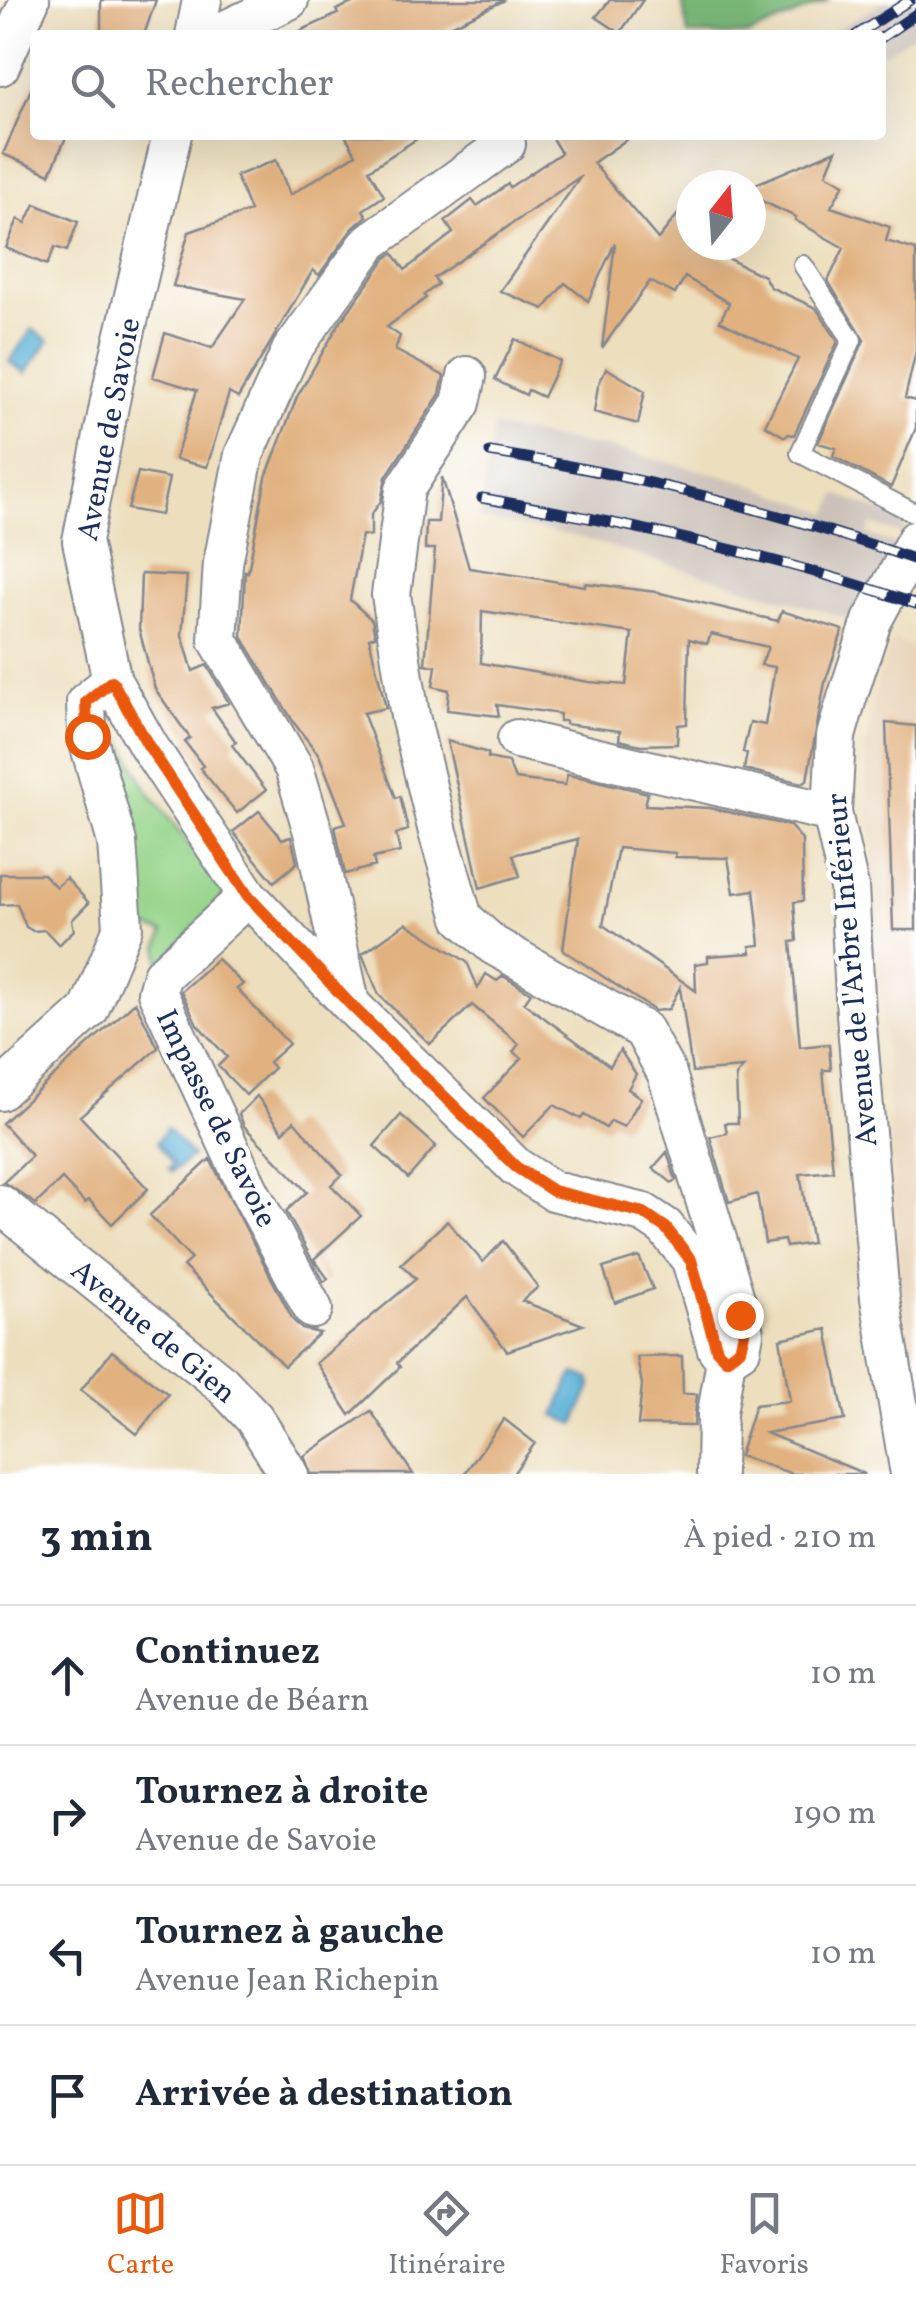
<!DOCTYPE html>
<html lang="fr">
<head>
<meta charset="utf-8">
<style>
	body { margin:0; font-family:Vollkorn,serif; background:#f2f2f3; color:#1f2937 }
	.compass { position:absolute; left:676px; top:170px; width:90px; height:90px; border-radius:50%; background:#fff; box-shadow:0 10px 40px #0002; rotate:17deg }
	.stop { position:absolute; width:30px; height:30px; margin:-22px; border:8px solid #ea580c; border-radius:50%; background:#fff }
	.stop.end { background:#ea580c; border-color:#fff; box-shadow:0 2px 10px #0008 }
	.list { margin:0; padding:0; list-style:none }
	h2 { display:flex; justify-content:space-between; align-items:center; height:130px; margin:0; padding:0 40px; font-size:42px }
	h2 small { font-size:32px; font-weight:400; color:#747a83 }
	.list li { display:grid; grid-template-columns:65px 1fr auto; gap:30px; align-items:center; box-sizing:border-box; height:140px; padding:0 40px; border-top:2px solid #e0e1e3 }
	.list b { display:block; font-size:38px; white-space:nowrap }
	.list p { margin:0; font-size:32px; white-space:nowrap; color:#747a83 }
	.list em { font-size:32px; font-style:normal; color:#747a83 }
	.icon { flex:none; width:55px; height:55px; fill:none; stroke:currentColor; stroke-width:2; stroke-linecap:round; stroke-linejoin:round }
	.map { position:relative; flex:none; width:916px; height:1474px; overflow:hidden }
	.search { position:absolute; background:#fff; box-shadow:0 10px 40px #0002; left:30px; right:30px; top:30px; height:110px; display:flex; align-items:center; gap:25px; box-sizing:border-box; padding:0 35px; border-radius:10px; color:#747a83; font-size:38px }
	.sheet { height:690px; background:#fff }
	nav { display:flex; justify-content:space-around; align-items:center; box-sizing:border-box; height:140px; border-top:2px solid #e0e1e3; background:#fff; font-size:28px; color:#747a83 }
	nav a { display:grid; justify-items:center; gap:5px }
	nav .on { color:#ea580c }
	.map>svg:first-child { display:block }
</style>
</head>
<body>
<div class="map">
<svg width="916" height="1474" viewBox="0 0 916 1474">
	<rect width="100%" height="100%" fill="#fff"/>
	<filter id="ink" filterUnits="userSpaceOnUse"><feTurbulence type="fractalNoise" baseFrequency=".01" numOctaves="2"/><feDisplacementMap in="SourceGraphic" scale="20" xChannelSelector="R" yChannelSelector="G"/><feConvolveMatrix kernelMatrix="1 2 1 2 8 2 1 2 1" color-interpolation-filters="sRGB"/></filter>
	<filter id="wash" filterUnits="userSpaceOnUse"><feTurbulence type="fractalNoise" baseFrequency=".0048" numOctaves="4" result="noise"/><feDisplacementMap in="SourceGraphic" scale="40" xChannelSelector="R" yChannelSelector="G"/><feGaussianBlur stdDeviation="2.25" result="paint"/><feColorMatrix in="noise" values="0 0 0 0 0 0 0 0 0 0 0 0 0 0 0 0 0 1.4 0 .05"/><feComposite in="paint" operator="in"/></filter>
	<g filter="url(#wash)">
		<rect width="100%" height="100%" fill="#eddfbe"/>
		<path fill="#e9d4b9" d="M891 639 916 650V1440L897 1237 865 750 875 695Z"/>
		<path fill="#ccc2b9" d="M888 0H916V33L881 55V35H827Z
			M493 427 619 450 742 481 829 513 837 494 904 521V535L871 524 868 534 896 544 859 622 577 537 479 518Z"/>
		<path fill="#96d48a" stroke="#588274" stroke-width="2.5" d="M110 716 146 788 227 895 160 964 159 947 164 932 142 926C139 856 129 791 107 725Z"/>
		<path fill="#78b676" stroke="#4a726a" stroke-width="2.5" d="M682 0H829L749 35H688Z"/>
		<path fill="#59b1d6" stroke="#3a709a" stroke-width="2.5" d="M32 329 49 340 26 373 9 362Z
			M167 1128 192 1156 172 1172 169 1168 173 1164 157 1142Z
			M575 1374 590 1379 591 1386 575 1424 555 1416 569 1381Z"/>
		<g id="blocks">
			<path fill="#e1b17f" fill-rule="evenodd" d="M101 0H156L144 35H101Z
				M359 0H505L432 35H291L338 14 336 10Z
				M610 0H643L620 33 596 17Z
				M35 80V135H67L50 174 3 154Z
				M345 135H423L369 170 384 196 363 210 367 216 352 229 319 275 313 270 238 398 229 393 207 467 175 459 197 390 153 377 165 333 212 348 245 299 173 286 189 232 250 211 236 176 276 160 290 195 356 154Z
				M550 135H633L593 163 658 239 691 198V245H701L749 269 764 276 770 287 816 308 838 341 794 435 789 434 785 437 765 425 798 359 720 321 729 303 685 277 675 294 650 281 602 348 615 243 588 301 565 283 544 309 500 291 581 176 434 278 438 284 424 295 426 298 387 327 400 336 395 350 444 376 440 394 386 477 381 501 371 515V536L362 535 350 600 372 620 375 636 369 638 386 708 363 713 396 798 400 796 408 830 396 834 400 852 373 858 375 866 345 874 335 826 346 823 319 755 294 723 242 637 245 571 248 572 266 477 297 397 339 324 386 258 393 253 405 270 453 233 445 221 462 208 472 200 477 206 508 184 510 187 561 153Z
				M836 150 826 174 844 184 831 207 890 227 886 241 916 250V351L905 398 916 401V428L891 487 833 456 836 448 818 443 864 340 828 281 844 248 795 220 796 217 751 196V186Z
				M35 204 78 222 67 251 55 247 47 265 6 248 18 219 26 223Z
				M515 339 560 361 543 397 528 390 526 395 495 380Z
				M606 368 645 391 638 424 594 412 598 386Z
				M138 472 169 478 161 515 128 509Z
				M442 477 469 568 585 586V583L656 592 778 621 782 611 843 630 825 682 807 780 802 783 744 769 747 753 743 752 750 722 765 725 775 667 761 665 768 647 711 634 707 644 689 639 687 724 678 725 677 744 641 745 619 740 620 731 565 724V721H559L560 714 497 705 499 716 447 710 449 690 433 686 436 666 425 664 435 549H425L426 522H438ZM482 611 632 633 626 685 589 682 481 663Z
				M141 574 187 576 182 635 193 671 207 665 229 703 212 708 236 742 232 745 266 790 237 813 200 768 203 766 185 742 190 738 155 689 139 629Z
				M886 723 916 726V930H893Z
				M447 741 488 753V758L508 762 515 779 565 785 567 775 585 778 648 793 645 805 710 808 790 826 802 840 803 901 794 902 797 941 791 942 800 1047 829 1044 831 1070H823L833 1171 800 1174 812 1243 786 1247 784 1240 765 1243 757 1194 729 1202 710 1137 727 1133 725 1123H738L736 1076 743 1068 692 1072 680 987 669 1009 655 1011 563 950 578 839 513 855 520 876 480 888ZM618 848 676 853 675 857 728 858 734 893 754 890 760 945 750 946 751 953 708 956V962L695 964 696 991 603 925Z
				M259 811 282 839 291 837 297 863 274 882 233 832Z
				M0 874H43L56 887 66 878 89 903 72 920 74 930 59 945 45 930 33 931 26 927 17 904 0 905Z
				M406 923 467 962 478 988 486 974 497 981 503 976 531 993 524 1003 610 1066 620 1050 636 1074 628 1089 641 1098 624 1127 611 1121 606 1128 584 1115 581 1119 554 1105 523 1137 484 1098 522 1058 513 1052 519 1044 472 1005 430 1044 379 995 362 954Z
				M217 959 243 984 237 989 289 1044 269 1062 274 1068 246 1095 218 1066 227 1057 197 1024 181 991Z
				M135 1002 158 1048 80 1116 148 1189 112 1224 89 1200 85 1203 62 1179 36 1204 4 1182 32 1156 2 1123Z
				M257 1096 283 1132 294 1121 342 1175 331 1185 361 1216 314 1259 328 1279 324 1282 286 1211 307 1192 244 1126 239 1114Z
				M401 1115 436 1146 408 1178 374 1146Z
				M667 1152 676 1180 672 1183 653 1168Z
				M210 1159 293 1320 302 1329 320 1333 284 1366 183 1266 191 1259 150 1215Z
				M447 1221 483 1262 503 1241 538 1287 522 1301 583 1325 507 1351 467 1297 397 1363 400 1367 350 1415 316 1363 416 1279 401 1264Z
				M639 1257 653 1289 615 1303 603 1268Z
				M827 1329 845 1420 766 1433 865 1474H793L739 1456 755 1405 790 1401 780 1339Z
				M112 1351 168 1394 137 1434 81 1390Z
				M682 1356 683 1394H697L694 1426 638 1425 642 1385 637 1357Z
				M371 1411 413 1474H311L304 1456Z
				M504 1419 535 1443 513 1474H464Z"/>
		</g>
	</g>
	<g filter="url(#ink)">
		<use href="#blocks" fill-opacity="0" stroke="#84878e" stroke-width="2.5"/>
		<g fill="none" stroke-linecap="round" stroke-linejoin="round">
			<defs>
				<path id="service" d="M803 265 852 340 800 453 916 514"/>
				<path id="minor" d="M195 35 202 0
					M215 35 289 0
					M0 66 30 0
					M172 135 115 376 82 541 112 681 148 745 248 896 351 1005 516 1167 553 1191 644 1213 665 1227 691 1260 717 1349 726 1359 717 1413 716 1474
					M467 376 461 403 405 489 391 595 410 716 438 832 463 918 493 945 643 1030 667 1074 740 1315 744 1333 741 1349 726 1359
					M517 739 832 813
					M248 896 162 975 157 992 249 1190 313 1309
					M350 1003 314 835 294 768 218 640 223 563 244 455 291 351 370 242 506 144
					M0 1091 89 1010 123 927 117 842 87 736 86 702 112 681
					M0 1204 221 1383 254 1418 289 1474
					M910 1474 880 1298 856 1014 849 887 832 813 836 736 847 698 872 621 916 540"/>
			</defs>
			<use href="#service" stroke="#84878e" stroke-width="22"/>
			<use href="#minor" stroke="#84878e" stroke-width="42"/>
			<use href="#service" stroke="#fff" stroke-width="18"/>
			<use href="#minor" stroke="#fff" stroke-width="38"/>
			<defs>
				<path id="rail" d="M856 35 910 0
					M881 38 916 14
					M490 452C635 475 777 511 916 560
					M482 498C629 524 775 555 916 604"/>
			</defs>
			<use href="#rail" stroke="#1b2f5e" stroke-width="11"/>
			<use href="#rail" stroke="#fff" stroke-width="8" stroke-dasharray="22" stroke-linecap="butt"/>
		</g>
	</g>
	<g fill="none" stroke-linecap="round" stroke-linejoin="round" filter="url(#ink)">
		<path stroke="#ea580c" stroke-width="12" d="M87 736 86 702 112 681 148 745 248 896 351 1005 516 1167 553 1191 644 1213 666 1228 691 1260 717 1350 726 1359 740 1349 744 1333 740 1315"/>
	</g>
	<g text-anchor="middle" stroke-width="9" stroke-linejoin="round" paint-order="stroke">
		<g font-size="30" fill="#1b2f5e" stroke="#fff">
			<text transform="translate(108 429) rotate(-79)" y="10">Avenue de Savoie</text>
			<text transform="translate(851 970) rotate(-95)" y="10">Avenue de l'Arbre Inférieur</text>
			<text transform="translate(217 1118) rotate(64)" y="10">Impasse de Savoie</text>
			<text transform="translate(154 1331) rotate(40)" y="10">Avenue de Gien</text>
		</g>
	</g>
</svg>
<svg class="compass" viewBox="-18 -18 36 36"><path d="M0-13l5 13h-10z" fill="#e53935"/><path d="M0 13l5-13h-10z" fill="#747a83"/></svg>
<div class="stop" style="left:87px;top:736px"></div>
<div class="stop end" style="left:740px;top:1315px"></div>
<div class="search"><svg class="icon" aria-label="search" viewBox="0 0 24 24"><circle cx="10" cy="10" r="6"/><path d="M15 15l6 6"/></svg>Rechercher</div>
</div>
<section class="sheet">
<h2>3 min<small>À pied · 210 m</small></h2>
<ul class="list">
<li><svg class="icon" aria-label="ahead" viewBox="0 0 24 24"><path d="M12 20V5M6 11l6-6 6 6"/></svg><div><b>Continuez</b><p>Avenue de Béarn</p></div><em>10 m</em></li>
<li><svg class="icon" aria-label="right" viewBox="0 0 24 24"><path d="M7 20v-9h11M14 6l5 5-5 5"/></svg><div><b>Tournez à droite</b><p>Avenue de Savoie</p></div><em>190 m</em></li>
<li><svg class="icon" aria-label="left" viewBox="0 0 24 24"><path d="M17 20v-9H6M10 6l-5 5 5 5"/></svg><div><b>Tournez à gauche</b><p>Avenue Jean Richepin</p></div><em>10 m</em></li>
<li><svg class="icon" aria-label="arrive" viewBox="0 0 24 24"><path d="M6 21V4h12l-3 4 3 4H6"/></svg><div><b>Arrivée à destination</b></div></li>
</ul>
</section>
<nav>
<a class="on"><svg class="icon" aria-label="map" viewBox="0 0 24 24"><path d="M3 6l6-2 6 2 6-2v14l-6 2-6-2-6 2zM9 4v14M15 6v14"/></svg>Carte</a>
<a><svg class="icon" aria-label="directions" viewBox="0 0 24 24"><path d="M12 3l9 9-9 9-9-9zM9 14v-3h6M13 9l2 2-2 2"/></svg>Itinéraire</a>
<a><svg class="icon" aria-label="saved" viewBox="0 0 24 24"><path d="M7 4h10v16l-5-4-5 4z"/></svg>Favoris</a>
</nav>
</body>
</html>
